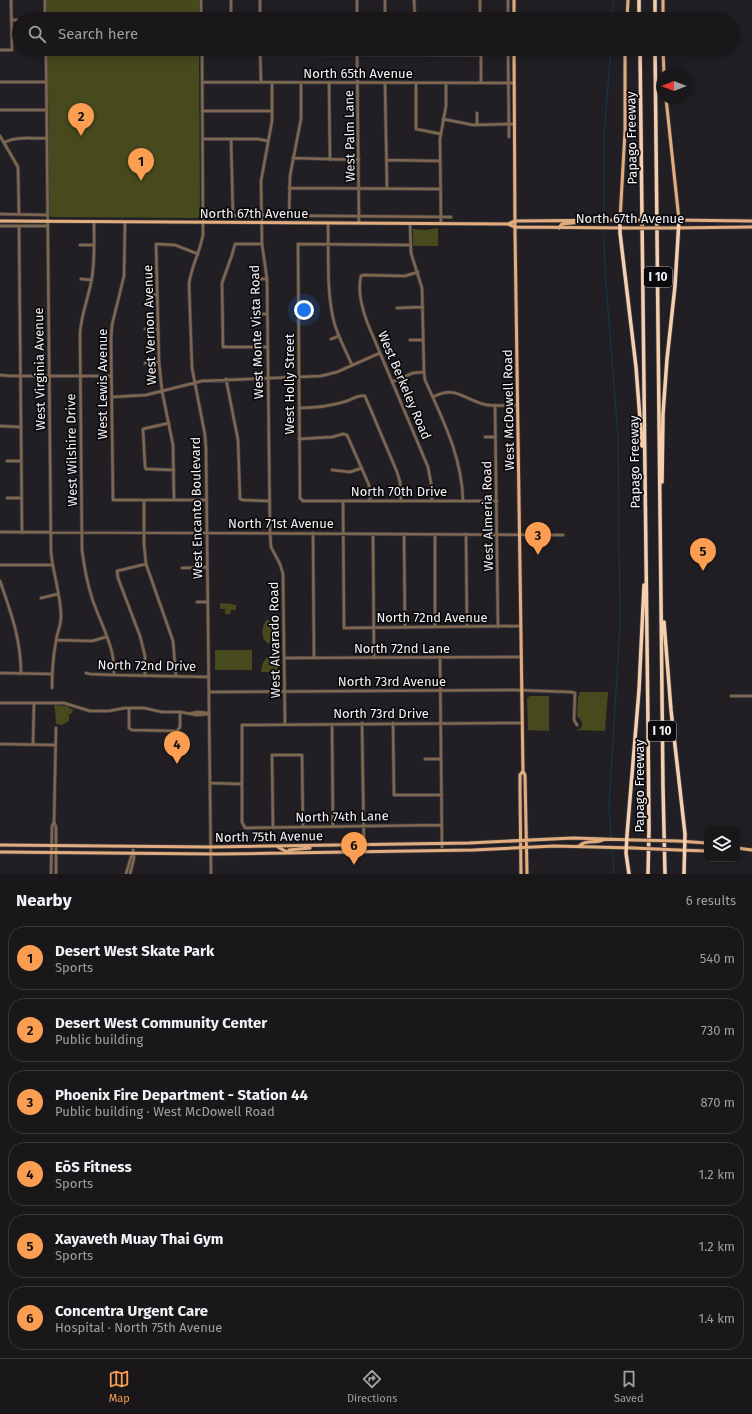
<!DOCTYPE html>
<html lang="en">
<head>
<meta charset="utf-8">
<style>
	body { margin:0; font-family:"Fira Sans",sans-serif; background:#262427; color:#f1f3f6 }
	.controls { position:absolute; right:12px; bottom:12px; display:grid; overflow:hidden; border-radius:8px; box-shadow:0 2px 10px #0003 }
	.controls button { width:36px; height:36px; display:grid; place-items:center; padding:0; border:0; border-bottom:1px solid #373639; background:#19171a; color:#f1f3f6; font:20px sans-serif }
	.compass { position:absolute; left:656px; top:68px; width:36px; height:36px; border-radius:50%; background:#19171a; box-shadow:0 2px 10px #0003; rotate:270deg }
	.you { position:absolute; left:304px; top:310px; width:14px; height:14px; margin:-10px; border:3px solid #fff; border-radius:50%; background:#1a73e8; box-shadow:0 0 0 6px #1a73e833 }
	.badge { display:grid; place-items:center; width:26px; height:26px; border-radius:50%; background:#fb9e51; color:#111; font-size:13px; font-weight:700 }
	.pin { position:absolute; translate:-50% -33px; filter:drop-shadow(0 1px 2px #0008) }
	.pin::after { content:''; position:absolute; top:21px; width:14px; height:12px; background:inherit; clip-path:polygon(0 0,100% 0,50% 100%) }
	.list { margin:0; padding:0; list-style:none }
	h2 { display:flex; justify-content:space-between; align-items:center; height:52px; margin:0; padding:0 16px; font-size:17px }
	h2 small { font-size:13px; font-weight:400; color:#9f9fa2 }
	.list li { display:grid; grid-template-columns:26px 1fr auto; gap:12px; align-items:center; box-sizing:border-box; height:64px; margin:0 8px 8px; padding:0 8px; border:1px solid #373639; border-radius:16px }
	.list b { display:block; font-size:15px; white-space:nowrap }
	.list p { margin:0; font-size:13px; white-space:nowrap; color:#9f9fa2 }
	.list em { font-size:13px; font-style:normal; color:#9f9fa2 }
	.icon { flex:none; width:22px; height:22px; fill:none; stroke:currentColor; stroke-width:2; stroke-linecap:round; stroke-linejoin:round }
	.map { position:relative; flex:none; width:752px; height:874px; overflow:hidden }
	.search { position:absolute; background:#19171a; box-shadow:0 2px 10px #0003; left:12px; right:12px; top:12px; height:44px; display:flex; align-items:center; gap:10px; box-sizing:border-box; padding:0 14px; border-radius:22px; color:#9f9fa2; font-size:15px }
	.sheet { height:484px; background:#19171a }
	nav { display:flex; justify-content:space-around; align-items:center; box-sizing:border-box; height:56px; border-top:1px solid #373639; background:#19171a; font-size:11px; color:#9f9fa2 }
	nav a { display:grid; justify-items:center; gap:2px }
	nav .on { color:#fb9e51 }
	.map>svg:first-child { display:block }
</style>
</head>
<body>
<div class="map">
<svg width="752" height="874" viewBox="0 0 752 874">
	<rect width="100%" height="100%" fill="#211f23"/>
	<path fill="#464a1c" d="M47 0H199V19H47Z
		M47 49H199L200 217 197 218 51 217 49 214Z
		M438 228V246H413V229L425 230Z
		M220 603 233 604V605H236V610H231L230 614H225V609H220Z
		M267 619 279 630V633L268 644C260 637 261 628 267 619Z
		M215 650H252V670H215Z
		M273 654H279V670L278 672H261C262 663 264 658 273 654Z
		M580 692H608L605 731 576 730 581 728C584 722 581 720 577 716L578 697Z
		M530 696H549V731L528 730 527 698Z
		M55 705 68 706 69 708 73 709 72 713 69 715V721L62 725 56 724 55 709 54 706Z"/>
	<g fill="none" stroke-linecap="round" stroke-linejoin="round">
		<path stroke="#123a53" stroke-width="1" d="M613 0V19
			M604 214V136L611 49
			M604 234 605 273 618 435 620 626 609 806 611 838
			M612 849 614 874"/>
		<defs>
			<path id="minor" d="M45 0V19
				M201 0V19
				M231 0V19
				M357 0V19
				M385 0V19
				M414 0 415 19
				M480 0V19
				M508 0V19
				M260 19V0
				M12 20H19
				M46 49 51 552C53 574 61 595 61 617 61 625 57 633 56 641 53 657 52 672 52 688
				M202 49 203 235C200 252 191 267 189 284L192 368 205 435 206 449 211 874
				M260 49 261 82
				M357 49 359 223
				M481 49V83
				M508 49 509 137
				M0 50H12L11 0
				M260 54 481 55
				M0 82H46
				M202 82 514 83
				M272 83V121L261 181 262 244 267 279 270 533 271 547 280 564 283 574 285 724
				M329 83 330 160
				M385 83 387 189
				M416 83V129L441 134
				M0 110H46
				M202 111H272
				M477 113V124
				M443 119 473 125 515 124
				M0 136 18 167 19 214
				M203 139H258L268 141
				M231 139 233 216
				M5 142C17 136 32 139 46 138
				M293 158 359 160
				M387 160 440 161
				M289 188 441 189
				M0 214 47 215
				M210 215 451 217
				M289 216 290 176 301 119V83
				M94 222C94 240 95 259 92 277 89 297 81 314 80 334L82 550C84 566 87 582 92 598 100 623 116 648 114 675
				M125 222 124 276 112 325 111 340 113 500H207
				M328 223C329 255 326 290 334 322 338 337 346 351 352 365
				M410 223 411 253 422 288 424 372 425 380C443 420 462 457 463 501
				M441 223 440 139 446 106V83
				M0 226H47
				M19 226 22 533
				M262 244H235L232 255 222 283 223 347H268
				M80 245H94
				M410 245 298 244 300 498 303 501H497
				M418 272 405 276 364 275 361 276C357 291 362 308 367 322L428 467 431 483 432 501
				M81 279 92 280
				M257 279H267
				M151 295H157
				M397 308 423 307
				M256 314H267
				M145 329H157
				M331 339 339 336
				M410 340H423
				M145 363 159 362
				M0 375 11 376H111
				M226 379 238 440 240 499 243 500 269 501
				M392 382 413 373 424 372
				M112 397 146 395 202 381 321 376 337 372 380 353
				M433 397C456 385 463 399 483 404 494 407 507 405 518 405
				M495 405 498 627
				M299 408C315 408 331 406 347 401 353 399 359 394 365 396L397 472 400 482 401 501
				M169 423 143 429 145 466 146 469H148L174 470
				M0 426 21 427
				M485 437H495
				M299 439 332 437 343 434 347 435 369 485 370 501
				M7 461H21
				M332 470 350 472 362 468
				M7 498H22
				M144 500V544L146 564 173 641 176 676
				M174 500 173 445 162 391 159 362 156 244 175 245 198 254
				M343 501 344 628 520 626
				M0 532 563 535
				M313 533 314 658
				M373 534 374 658
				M404 534 405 628
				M435 534V627
				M466 534 467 627
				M0 565H52
				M182 568 207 567
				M0 581C11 613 21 639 21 674
				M41 598 58 594
				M197 602H208
				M56 640 92 641 106 637
				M440 657 442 847
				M284 658 520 657
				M0 673 52 674
				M86 673 90 674 114 675 209 677
				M145 676V656L140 636 118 578 117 571 146 564
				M209 692 515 690 571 692 575 693 574 720 577 725
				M731 696H752
				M0 703H64L90 711H109L125 708H144L162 712H180L197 715 209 714
				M129 708V728L132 730 177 731 180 727V712
				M192 713 198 712 207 713
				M362 723 364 848
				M393 723 394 795H442
				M332 724 333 827
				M56 728 54 822 56 827V874
				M0 744 55 745
				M33 744 34 703
				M425 759H441
				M210 783 242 784
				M442 825 245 828 242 822V725L521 723
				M273 828 272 755H302L303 827
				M51 874 52 826 54 822
				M126 874 131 857 133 854
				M130 874 134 858 133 850"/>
			<path id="major" d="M514 0V19
				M663 0V19
				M627 19 628 0
				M514 49 515 231 523 771 525 775 527 874
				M663 49 664 74
				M666 98 679 220
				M620 220 625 131V49
				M670 220 752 221
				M0 221 508 224 515 221 627 220
				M508 224 515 227 627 228
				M559 228 562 224 582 222 589 220
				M671 228 752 227
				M678 841 707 843
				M0 845 211 847 469 843 573 838 634 840
				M579 846C586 839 595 844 603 840
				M278 847 289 853
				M737 848 752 850
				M678 850 707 851
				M0 852 216 854 473 850 554 846 634 848
				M289 853V850L310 848
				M521 874 520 792V775L523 771"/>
			<path id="highway" d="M639 0V19
				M655 0V19
				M640 49 648 725 649 829 648 874
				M655 49 663 787 665 874
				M620 220V233L636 367 642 446
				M662 482 663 414 667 359 675 286 679 220
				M664 622 671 710 685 834 684 874
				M629 874 626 853 627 835 639 690 644 585"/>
		</defs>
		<use href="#minor" stroke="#3e3c40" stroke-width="4"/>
		<use href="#major" stroke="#3e3c40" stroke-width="4.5"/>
		<use href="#highway" stroke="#3e3c40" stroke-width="5"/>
		<use href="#minor" stroke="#7f664f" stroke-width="2.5"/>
		<use href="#major" stroke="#e2ac7d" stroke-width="3"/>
		<use href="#highway" stroke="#f6cfae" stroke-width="3.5"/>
		<defs>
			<path id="major-bridge" d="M627 220H670
				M627 228H671
				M634 840 678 841
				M634 848 678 850"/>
		</defs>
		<use href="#major-bridge" stroke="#3e3c40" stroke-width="4.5" stroke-linecap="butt"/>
		<use href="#major-bridge" stroke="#e2ac7d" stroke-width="3"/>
	</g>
	<g text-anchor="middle" stroke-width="3.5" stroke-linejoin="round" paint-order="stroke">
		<g fill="#0a090b" stroke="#adabaf" stroke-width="1">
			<rect x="644" y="267" width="28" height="20" rx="3"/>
			<rect x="648" y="721" width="28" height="20" rx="3"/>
		</g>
		<g font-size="12" font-weight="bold" fill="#f3f1f5">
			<text x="658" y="281">I 10</text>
			<text x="662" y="735">I 10</text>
		</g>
		<g font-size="13" fill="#f3f1f5" stroke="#0a090b">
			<text x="358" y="78">North 65th Avenue</text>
			<text transform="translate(349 136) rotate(-91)" y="5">West Palm Lane</text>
			<text transform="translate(631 138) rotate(-91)" y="5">Papago Freeway</text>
			<text x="254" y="218">North 67th Avenue</text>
			<text x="630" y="223">North 67th Avenue</text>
			<text transform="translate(149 325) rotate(-92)" y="5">West Vernon Avenue</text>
			<text transform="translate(256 332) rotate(-92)" y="5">West Monte Vista Road</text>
			<text transform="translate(39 369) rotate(-91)" y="5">West Virginia Avenue</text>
			<text transform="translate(102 384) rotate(-90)" y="5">West Lewis Avenue</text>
			<text transform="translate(289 384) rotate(-90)" y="5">West Holly Street</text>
			<text transform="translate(405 385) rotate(67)" y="5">West Berkeley Road</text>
			<text transform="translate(508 410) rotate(-91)" y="5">West McDowell Road</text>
			<text transform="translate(71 450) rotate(-91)" y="5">West Wilshire Drive</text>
			<text transform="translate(634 462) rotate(-91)" y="5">Papago Freeway</text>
			<text x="399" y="496">North 70th Drive</text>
			<text transform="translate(196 508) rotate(-91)" y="5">West Encanto Boulevard</text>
			<text transform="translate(487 516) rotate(-91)" y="5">West Almeria Road</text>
			<text x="281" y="528">North 71st Avenue</text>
			<text x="432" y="622">North 72nd Avenue</text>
			<text transform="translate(274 640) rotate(-91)" y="5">West Alvarado Road</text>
			<text x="402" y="653">North 72nd Lane</text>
			<text transform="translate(147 665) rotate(1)" y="5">North 72nd Drive</text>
			<text x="392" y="686">North 73rd Avenue</text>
			<text x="381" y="718">North 73rd Drive</text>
			<text transform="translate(639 786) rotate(-90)" y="5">Papago Freeway</text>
			<text transform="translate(342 816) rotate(-1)" y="5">North 74th Lane</text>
			<text transform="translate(269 836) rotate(-1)" y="5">North 75th Avenue</text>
		</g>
	</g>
</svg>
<div class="controls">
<button><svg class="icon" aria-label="layers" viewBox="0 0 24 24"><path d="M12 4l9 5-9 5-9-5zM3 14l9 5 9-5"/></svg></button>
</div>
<svg class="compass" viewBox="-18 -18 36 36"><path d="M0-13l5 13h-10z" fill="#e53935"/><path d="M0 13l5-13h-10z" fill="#9f9fa2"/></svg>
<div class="you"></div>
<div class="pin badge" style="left:141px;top:181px">1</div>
<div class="pin badge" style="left:81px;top:136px">2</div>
<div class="pin badge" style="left:538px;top:555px">3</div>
<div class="pin badge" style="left:177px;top:764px">4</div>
<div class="pin badge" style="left:703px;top:571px">5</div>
<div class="pin badge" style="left:354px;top:865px">6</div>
<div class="search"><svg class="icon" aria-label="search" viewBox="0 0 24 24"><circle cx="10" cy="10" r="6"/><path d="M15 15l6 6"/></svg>Search here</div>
</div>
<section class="sheet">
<h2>Nearby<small>6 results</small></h2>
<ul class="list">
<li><span class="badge">1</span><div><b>Desert West Skate Park</b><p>Sports</p></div><em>540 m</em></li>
<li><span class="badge">2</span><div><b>Desert West Community Center</b><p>Public building</p></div><em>730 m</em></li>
<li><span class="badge">3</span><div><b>Phoenix Fire Department - Station 44</b><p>Public building · West McDowell Road</p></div><em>870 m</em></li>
<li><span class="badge">4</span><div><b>EōS Fitness</b><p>Sports</p></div><em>1.2 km</em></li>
<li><span class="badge">5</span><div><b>Xayaveth Muay Thai Gym</b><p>Sports</p></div><em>1.2 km</em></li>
<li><span class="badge">6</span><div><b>Concentra Urgent Care</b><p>Hospital · North 75th Avenue</p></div><em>1.4 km</em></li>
</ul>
</section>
<nav>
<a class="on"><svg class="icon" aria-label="map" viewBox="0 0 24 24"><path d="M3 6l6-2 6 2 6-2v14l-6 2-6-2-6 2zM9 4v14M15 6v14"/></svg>Map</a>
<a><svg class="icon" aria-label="directions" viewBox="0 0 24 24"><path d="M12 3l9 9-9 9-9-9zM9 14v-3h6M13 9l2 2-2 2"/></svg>Directions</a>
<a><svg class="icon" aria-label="saved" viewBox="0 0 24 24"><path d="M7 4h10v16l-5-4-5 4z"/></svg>Saved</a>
</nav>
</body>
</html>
